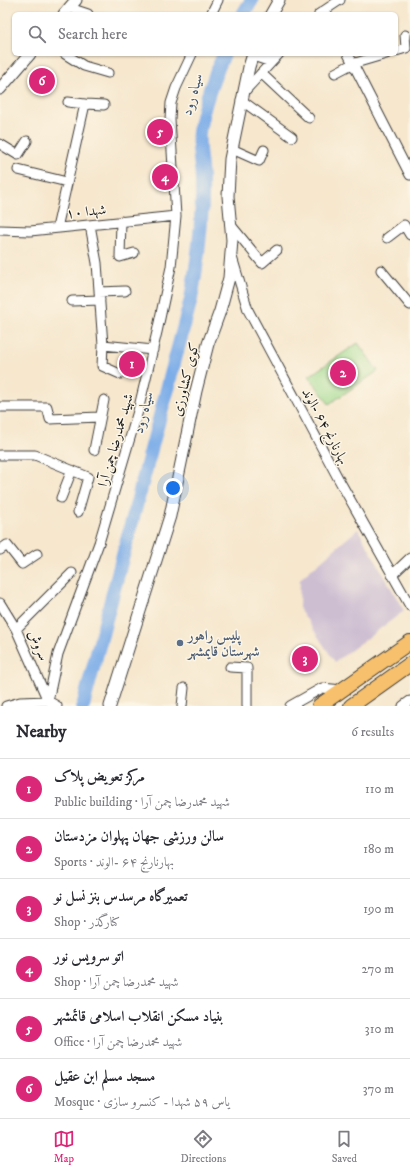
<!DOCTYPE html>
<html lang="en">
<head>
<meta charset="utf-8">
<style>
	body { margin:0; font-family:"IM FELL DW Pica",Amiri,serif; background:#f2f2f3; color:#2b2b33 }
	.you { position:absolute; left:173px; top:488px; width:14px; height:14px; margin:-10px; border:3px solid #fff; border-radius:50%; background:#1a73e8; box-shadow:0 0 0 6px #1a73e833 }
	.badge { display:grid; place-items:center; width:26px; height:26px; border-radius:50%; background:#db2777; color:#fff; font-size:13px; font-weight:700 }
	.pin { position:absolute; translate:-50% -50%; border:2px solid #fff; box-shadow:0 1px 4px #0006 }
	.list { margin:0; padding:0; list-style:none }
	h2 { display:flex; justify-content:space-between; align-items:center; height:52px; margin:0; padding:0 16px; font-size:17px }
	h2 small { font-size:13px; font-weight:400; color:#7c7c81 }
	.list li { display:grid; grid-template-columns:26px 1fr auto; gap:12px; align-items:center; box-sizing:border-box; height:60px; padding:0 16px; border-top:1px solid #e1e1e2 }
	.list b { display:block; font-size:15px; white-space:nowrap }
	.list p { margin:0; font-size:13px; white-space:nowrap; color:#7c7c81 }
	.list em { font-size:13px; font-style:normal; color:#7c7c81 }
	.icon { flex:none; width:22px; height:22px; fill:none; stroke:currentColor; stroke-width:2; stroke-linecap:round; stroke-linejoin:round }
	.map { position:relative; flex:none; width:410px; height:706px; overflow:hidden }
	.search { position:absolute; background:#fff; box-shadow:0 1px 3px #0004; left:12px; right:12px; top:12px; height:44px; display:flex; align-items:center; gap:10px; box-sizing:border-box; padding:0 14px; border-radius:6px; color:#7c7c81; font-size:15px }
	.sheet { height:412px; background:#fff }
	nav { display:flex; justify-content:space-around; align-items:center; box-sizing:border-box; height:56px; border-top:1px solid #e1e1e2; background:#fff; font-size:11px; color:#7c7c81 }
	nav a { display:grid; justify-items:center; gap:2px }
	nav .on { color:#db2777 }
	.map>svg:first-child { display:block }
</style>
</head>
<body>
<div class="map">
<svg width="410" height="706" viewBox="0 0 410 706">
	<rect width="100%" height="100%" fill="#fcf5e5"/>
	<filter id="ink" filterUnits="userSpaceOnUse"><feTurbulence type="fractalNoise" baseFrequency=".025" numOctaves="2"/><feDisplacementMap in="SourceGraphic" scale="8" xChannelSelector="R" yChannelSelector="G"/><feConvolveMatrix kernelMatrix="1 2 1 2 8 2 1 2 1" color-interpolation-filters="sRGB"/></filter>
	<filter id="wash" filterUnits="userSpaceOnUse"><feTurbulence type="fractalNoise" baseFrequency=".012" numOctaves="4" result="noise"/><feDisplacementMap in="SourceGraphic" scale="16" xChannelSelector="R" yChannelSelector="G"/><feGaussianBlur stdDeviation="0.9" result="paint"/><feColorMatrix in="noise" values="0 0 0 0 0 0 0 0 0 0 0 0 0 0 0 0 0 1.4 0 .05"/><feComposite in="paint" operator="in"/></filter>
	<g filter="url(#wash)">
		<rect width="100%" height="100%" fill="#f6e7cd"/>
		<path fill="#cdbed2" d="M358 529 404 611 335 662 299 608 300 579Z"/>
		<path fill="#9ed98d" stroke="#5d7a54" d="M358 343 378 371 329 404 309 376Z"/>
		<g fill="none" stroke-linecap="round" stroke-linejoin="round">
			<path stroke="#7dade8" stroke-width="14" d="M243 14 252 0
				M83 706 191 299C198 260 203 220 202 181 202 166 197 147 199 132 203 105 213 79 224 54"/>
		</g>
	</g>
	<g filter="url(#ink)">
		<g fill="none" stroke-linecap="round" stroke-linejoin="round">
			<defs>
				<path id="minor" d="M70 8 88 14
					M211 14 218 0
					M319 14 340 0
					M396 51 406 48 405 35
					M65 54 84 66 108 73
					M348 54 410 175
					M253 56 271 62
					M261 73 309 118
					M335 73 352 64 386 54
					M243 93 279 54
					M241 100 292 137
					M68 102 85 104
					M0 144 18 155 27 141
					M232 149 259 161 264 150
					M18 170 67 182
					M121 221 120 257 134 253
					M230 224 262 263 277 250
					M90 225 97 263 103 345 153 350
					M57 228 85 104 104 105
					M0 230 30 231 176 216
					M387 238 404 225 410 235
					M232 257 248 310 338 478 410 606
					M381 270 410 305
					M99 292 125 291
					M72 301 100 300
					M103 345 102 366 120 374
					M0 407H47L50 419 100 417
					M94 450 104 400
					M0 455H35L88 477 78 512
					M61 498 72 470
					M0 550 7 545 22 564 37 554
					M392 575 410 558
					M0 603 16 629 48 701 20 702 6 706
					M16 629 72 573
					M230 667 247 668V706
					M57 706 48 701 58 654 99 543 138 411 157 332 171 267 176 216 170 119 171 103 176 88 192 54
					M182 706 184 688
					M290 706 322 688 342 690
					M403 706 410 701"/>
				<path id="tertiary" d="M64 14 76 0
					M271 14 279 0
					M0 89 30 54
					M110 706 170 516 196 391 208 344 220 311 229 278 232 240 228 196 230 159 249 67 253 54"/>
				<path id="trunk" d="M319 706 410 642
					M351 706 410 664"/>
			</defs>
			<use href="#minor" stroke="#3d3a37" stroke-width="11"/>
			<use href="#tertiary" stroke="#3d3a37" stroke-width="13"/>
			<use href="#trunk" stroke="#3d3a37" stroke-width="16"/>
			<use href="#minor" stroke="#fff" stroke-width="9"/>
			<use href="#tertiary" stroke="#fff" stroke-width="11"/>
			<use href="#trunk" stroke="#f7c06c" stroke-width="14"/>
		</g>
	</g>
	<circle fill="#5c6f8a" stroke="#fcf5e5" stroke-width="1.5" cx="180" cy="643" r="4"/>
	<g text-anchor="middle" stroke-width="3" stroke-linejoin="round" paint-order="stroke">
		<g font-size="14" fill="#1c1c1c" stroke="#fcf5e5">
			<text transform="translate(86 211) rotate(-6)" y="5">شهدا ۱۰</text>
			<text transform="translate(185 379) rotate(-76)" y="5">کوی کشاورزی</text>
			<text transform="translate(326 426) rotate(62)" y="5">بهارنارنج ۶۴ -الوند</text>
			<text transform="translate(115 440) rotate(-74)" y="5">شهید محمدرضا چمن آرا</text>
			<text transform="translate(39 645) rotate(66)" y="5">سروش</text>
		</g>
		<g font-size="14" font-weight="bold" fill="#4e5e75" stroke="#fcf5e5" text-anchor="start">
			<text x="188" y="640">پلیس راهور<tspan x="188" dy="16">شهرستان قایمشهر</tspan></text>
		</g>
		<g font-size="15" font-style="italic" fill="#43566e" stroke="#fcf5e5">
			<text transform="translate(192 94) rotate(-74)" y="5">سیاه رود</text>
			<text transform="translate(143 412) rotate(-75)" y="5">سیاه رود</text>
		</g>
	</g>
</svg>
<div class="you"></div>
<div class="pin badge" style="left:132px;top:364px">1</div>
<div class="pin badge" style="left:343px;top:373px">2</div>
<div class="pin badge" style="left:305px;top:659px">3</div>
<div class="pin badge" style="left:165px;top:177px">4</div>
<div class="pin badge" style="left:160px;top:132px">5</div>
<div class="pin badge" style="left:42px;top:81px">6</div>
<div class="search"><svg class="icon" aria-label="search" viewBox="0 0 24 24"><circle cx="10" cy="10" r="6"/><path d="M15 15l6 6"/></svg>Search here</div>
</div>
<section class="sheet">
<h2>Nearby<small>6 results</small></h2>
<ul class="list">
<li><span class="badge">1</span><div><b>مرکز تعویض پلاک</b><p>Public building · شهید محمدرضا چمن آرا</p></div><em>110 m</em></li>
<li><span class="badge">2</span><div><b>سالن ورزشی جهان پهلوان مزدستان</b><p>Sports · بهارنارنج ۶۴ -الوند</p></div><em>180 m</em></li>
<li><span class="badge">3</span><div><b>تعمیرگاه مرسدس بنز نسل نو</b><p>Shop · کنارگذر</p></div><em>190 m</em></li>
<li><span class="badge">4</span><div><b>اتو سرویس نور</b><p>Shop · شهید محمدرضا چمن آرا</p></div><em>270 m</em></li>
<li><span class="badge">5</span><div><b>بنیاد مسکن انقلاب اسلامی قائمشهر</b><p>Office · شهید محمدرضا چمن آرا</p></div><em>310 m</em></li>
<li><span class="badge">6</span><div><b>مسجد مسلم ابن عقیل</b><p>Mosque · یاس ۵۹ شهدا - کنسرو سازی</p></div><em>370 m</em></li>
</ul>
</section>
<nav>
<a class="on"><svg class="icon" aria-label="map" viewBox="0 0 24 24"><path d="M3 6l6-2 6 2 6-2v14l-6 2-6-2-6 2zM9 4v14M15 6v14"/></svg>Map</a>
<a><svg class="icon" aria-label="directions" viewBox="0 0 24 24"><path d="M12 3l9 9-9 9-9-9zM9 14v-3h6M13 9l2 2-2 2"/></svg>Directions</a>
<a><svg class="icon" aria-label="saved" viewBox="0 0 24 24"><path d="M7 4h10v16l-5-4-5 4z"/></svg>Saved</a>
</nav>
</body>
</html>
